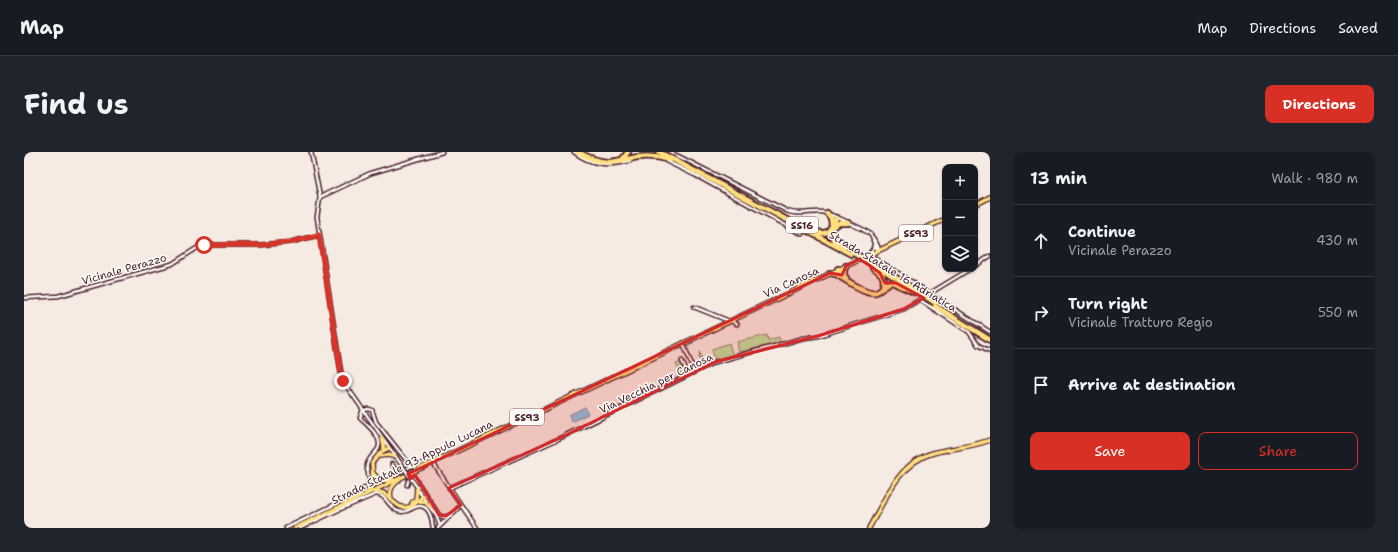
<!DOCTYPE html>
<html lang="en">
<head>
<meta charset="utf-8">
<style>
	body { margin:0; font-family:"Shantell Sans",sans-serif; background:#20242c; color:#f1f3f6 }
	.controls { position:absolute; right:12px; top:12px; display:grid; overflow:hidden; border-radius:8px; box-shadow:0 1px 3px #0004 }
	.controls button { width:36px; height:36px; display:grid; place-items:center; padding:0; border:0; border-bottom:1px solid #363941; background:#171b24; color:#f1f3f6; font:20px sans-serif }
	.stop { position:absolute; width:12px; height:12px; margin:-9px; border:3px solid #d93025; border-radius:50%; background:#fff }
	.stop.end { background:#d93025; border-color:#fff; box-shadow:0 1px 4px #0008 }
	.list { margin:0; padding:0; list-style:none }
	h2 { display:flex; justify-content:space-between; align-items:center; height:52px; margin:0; padding:0 16px; font-size:17px }
	h2 small { font-size:13px; font-weight:400; color:#9ea1a6 }
	.list li { display:grid; grid-template-columns:26px 1fr auto; gap:12px; align-items:center; box-sizing:border-box; height:72px; padding:0 16px; border-top:1px solid #363941 }
	.list b { display:block; font-size:15px; white-space:nowrap }
	.list p { margin:0; font-size:13px; white-space:nowrap; color:#9ea1a6 }
	.list em { font-size:13px; font-style:normal; color:#9ea1a6 }
	.actions { display:flex; gap:8px; padding:12px 16px }
	.actions a { flex:1; padding:9px 0; border:1px solid #d93025; border-radius:8px; text-align:center; font-size:14px; color:#d93025 }
	.actions .main { background:#d93025; color:#fff }
	.icon { flex:none; width:22px; height:22px; fill:none; stroke:currentColor; stroke-width:2; stroke-linecap:round; stroke-linejoin:round }
	.map { position:relative; flex:none; width:966px; height:376px; overflow:hidden; border-radius:8px }
	header { display:flex; align-items:center; gap:24px; box-sizing:border-box; height:56px; padding:0 20px; background:#171b24; border-bottom:1px solid #363941 }
	header strong { font-size:19px }
	nav { display:flex; gap:22px; margin-inline-start:auto; font-size:14px }
	.intro { display:flex; align-items:center; justify-content:space-between; box-sizing:border-box; height:96px; padding:0 24px }
	h1 { margin:0; font-size:28px }
	.button { padding:10px 18px; border-radius:8px; background:#d93025; color:#fff; font-size:14px; font-weight:700 }
	main { display:flex; gap:24px; padding:0 24px }
	aside { flex:1; background:#171b24; border-radius:8px; box-shadow:0 1px 3px #0004 }
	.map>svg:first-child { display:block }
</style>
</head>
<body>
<header>
<strong>Map</strong>
<nav><a>Map</a><a>Directions</a><a>Saved</a></nav>
</header>
<div class="intro"><h1>Find us</h1><a class="button">Directions</a></div>
<main>
<div class="map">
<svg width="966" height="376" viewBox="0 0 966 376">
	<rect width="100%" height="100%" fill="#f6ebe3"/>
	<filter id="ink" filterUnits="userSpaceOnUse"><feTurbulence type="fractalNoise" baseFrequency=".025" numOctaves="2"/><feDisplacementMap in="SourceGraphic" scale="8" xChannelSelector="R" yChannelSelector="G"/><feConvolveMatrix kernelMatrix="1 2 1 2 8 2 1 2 1" color-interpolation-filters="sRGB"/></filter>
	<g filter="url(#ink)">
		<path fill="#bbe29d" stroke="#828064" d="M743 183 744 188 755 185 756 191 746 194 745 191V194L715 200 713 190Z
			M670 190 663 196 670 213 677 209 675 204 676 200 679 213 670 218 661 194Z
			M705 191 709 204 691 209 688 197Z
			M657 210 662 221 657 223 652 212Z"/>
		<path fill="#89c5e9" stroke="#70839d" d="M561 255 564 262 548 270 545 263Z"/>
		<g fill="none" stroke-linecap="round" stroke-linejoin="round">
			<defs>
				<path id="minor" d="M287 0 296 45 293 65 317 221 321 232 372 305
					M550 0C569 14 584 14 606 9
					M646 0 763 59C775 64 786 59 797 60 804 60 841 78 846 82 850 87 854 92 855 98
					M642 9 671 23 778 82
					M296 45 347 21 418 0
					M849 88 852 96 855 98
					M845 102 849 97 850 93
					M846 103 966 180
					M951 114 966 104
					M0 146 34 144 148 112 173 96 180 93H236L267 90 295 83
					M896 148 945 180 954 193 966 199
					M670 155 705 169
					M707 169 713 172
					M658 209 663 221 670 218 659 191
					M339 258 345 257 348 258 352 270 387 314 391 315 405 308
					M368 312 371 317 375 320 382 317 387 314
					M411 314 437 353 453 376
					M383 333 385 327 391 326 415 363 420 365 427 363
					M425 336 534 287 691 210 780 186 794 184 880 157 946 117
					M393 337 413 365 416 374
					M262 376 312 352 344 334C348 326 342 321 343 313 345 305 350 303 354 297 360 286 342 272 336 266L339 258
					M276 376 314 358 352 342C363 343 364 355 374 359 383 362 387 355 395 354 406 353 408 368 409 376
					M414 376 437 353"/>
				<path id="major" d="M951 53 966 45
					M358 286 360 294 359 299
					M355 304 364 303 372 305
					M349 321C354 328 361 330 369 327
					M350 340C368 334 372 375 399 344
					M343 341 349 329 348 311 357 300 365 296
					M367 346C365 338 368 333 375 328
					M394 349 401 350 405 354
					M388 351 392 347 393 335
					M271 376 921 67
					M845 376C861 348 875 310 909 301 928 296 948 295 966 288"/>
				<path id="highway" d="M554 0C566 7 580 12 593 9 600 8 607 6 615 5 625 4 636 5 646 8
					M635 0 827 102
					M598 8 604 0
					M803 61 807 66 808 73
					M810 74 815 71H824
					M782 75C789 78 800 86 806 77 809 73 809 69 813 66
					M808 77C805 87 812 90 820 95
					M850 112 899 143
					M849 115C856 120 862 124 859 134
					M814 117 822 126
					M806 121 812 122C820 127 843 143 852 140 859 138 861 131 868 130L890 140
					M820 124V118L822 114
					M908 152 966 188"/>
			</defs>
			<use href="#minor" stroke="#4a1f2b" stroke-width="5.5"/>
			<use href="#major" stroke="#4a1f2b" stroke-width="6"/>
			<use href="#highway" stroke="#4a1f2b" stroke-width="8"/>
			<use href="#minor" stroke="#fdfcf7" stroke-width="2.5"/>
			<use href="#major" stroke="#ffdf80" stroke-width="3.5"/>
			<use href="#highway" stroke="#ffdf80" stroke-width="4.5"/>
			<defs>
				<path id="minor-bridge" d="M372 305 393 335"/>
				<path id="highway-bridge" d="M829 101 850 112
					M899 143 911 151"/>
			</defs>
			<use href="#minor-bridge" stroke="#4a1f2b" stroke-width="5.5" stroke-linecap="butt"/>
			<use href="#highway-bridge" stroke="#4a1f2b" stroke-width="8" stroke-linecap="butt"/>
			<use href="#minor-bridge" stroke="#fdfcf7" stroke-width="2.5"/>
			<use href="#highway-bridge" stroke="#ffdf80" stroke-width="4.5"/>
		</g>
	</g>
	<g fill="none" stroke-linecap="round" stroke-linejoin="round" filter="url(#ink)">
		<path stroke="#d93025" stroke-width="5" d="M180 93H236L267 90 295 83 317 221 319 229"/>
	</g>
	<path fill="#d62828" fill-opacity="0.2" stroke="#d62828" stroke-width="3" stroke-linejoin="round" d="M836 107 856 121 861 131H872L900 146 880 157 794 184 691 210 534 287 425 336 437 353 422 364 415 363 391 323 386 327 384 322 806 121 818 123 822 114Z"/>
	<g text-anchor="middle" stroke-width="3" stroke-linejoin="round" paint-order="stroke">
		<g fill="#fdfcf7" stroke="#806168" stroke-width="1">
			<rect x="762" y="65" width="32" height="16" rx="3"/>
			<rect x="875" y="73" width="34" height="16" rx="3"/>
			<rect x="486" y="257" width="34" height="16" rx="3"/>
		</g>
		<g font-size="10" font-weight="bold" fill="#4a1f2b">
			<text x="778" y="77">SS16</text>
			<text x="892" y="85">SS93</text>
			<text x="503" y="269">SS93</text>
		</g>
		<g font-size="11" fill="#4a1f2b" stroke="#fdfcf7">
			<text transform="translate(100 117) rotate(-16)" y="4">Vicinale Perazzo</text>
			<text transform="translate(869 119) rotate(31)" y="4">Strada Statale 16 Adriatica</text>
			<text transform="translate(767 130) rotate(-25)" y="4">Via Canosa</text>
			<text transform="translate(632 231) rotate(-26)" y="4">Via Vecchia per Canosa</text>
			<text transform="translate(388 310) rotate(-26)" y="4">Strada Statale 93 Appulo Lucana</text>
		</g>
	</g>
</svg>
<div class="controls">
<button>+</button>
<button>−</button>
<button><svg class="icon" aria-label="layers" viewBox="0 0 24 24"><path d="M12 4l9 5-9 5-9-5zM3 14l9 5 9-5"/></svg></button>
</div>
<div class="stop" style="left:180px;top:93px"></div>
<div class="stop end" style="left:319px;top:229px"></div>
</div>
<aside>
<h2>13 min<small>Walk · 980 m</small></h2>
<ul class="list">
<li><svg class="icon" aria-label="ahead" viewBox="0 0 24 24"><path d="M12 20V5M6 11l6-6 6 6"/></svg><div><b>Continue</b><p>Vicinale Perazzo</p></div><em>430 m</em></li>
<li><svg class="icon" aria-label="right" viewBox="0 0 24 24"><path d="M7 20v-9h11M14 6l5 5-5 5"/></svg><div><b>Turn right</b><p>Vicinale Tratturo Regio</p></div><em>550 m</em></li>
<li><svg class="icon" aria-label="arrive" viewBox="0 0 24 24"><path d="M6 21V4h12l-3 4 3 4H6"/></svg><div><b>Arrive at destination</b></div></li>
</ul>
<div class="actions"><a class="main">Save</a><a>Share</a></div>
</aside>
</main>
</body>
</html>
